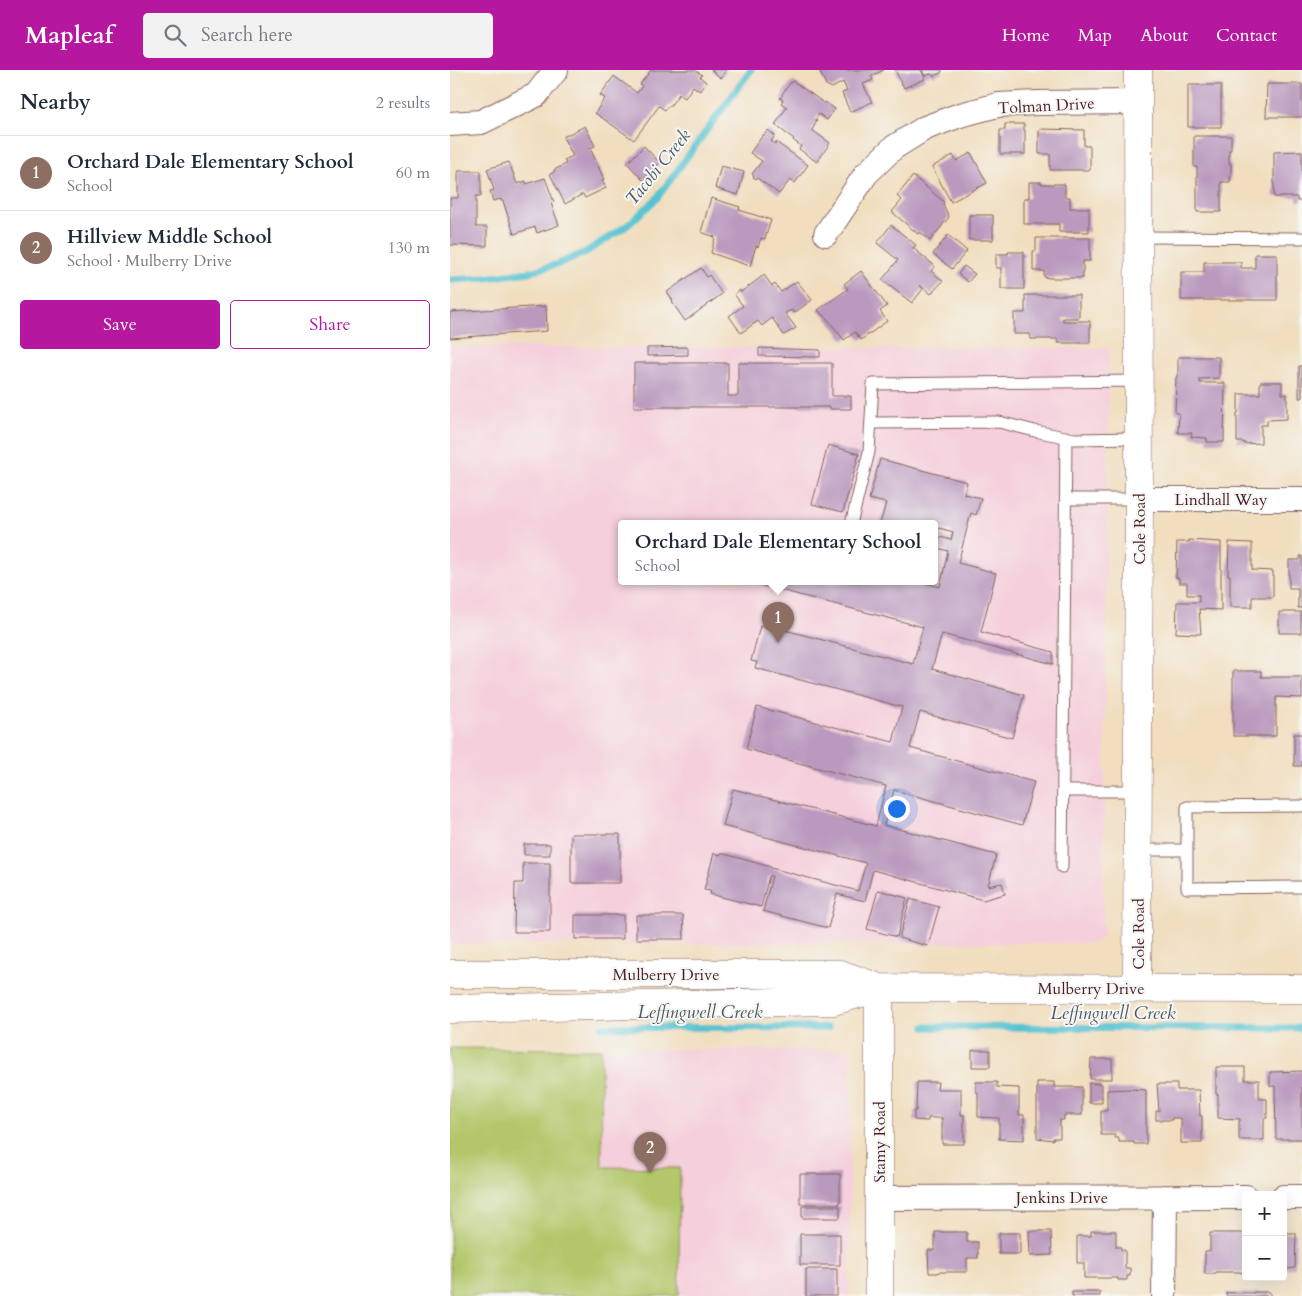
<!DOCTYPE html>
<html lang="en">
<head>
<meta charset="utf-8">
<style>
	body { margin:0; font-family:Cardo,serif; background:#f2f2f3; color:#1f2937 }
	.controls { position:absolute; right:15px; bottom:15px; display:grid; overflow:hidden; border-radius:5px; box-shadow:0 5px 20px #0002 }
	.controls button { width:45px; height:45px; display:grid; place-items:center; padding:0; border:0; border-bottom:1px solid #e0e1e3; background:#fff; color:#1f2937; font:25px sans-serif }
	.you { position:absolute; left:446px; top:738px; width:18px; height:18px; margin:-12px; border:4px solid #fff; border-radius:50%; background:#1a73e8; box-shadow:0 0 0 8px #1a73e833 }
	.badge { display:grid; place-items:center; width:32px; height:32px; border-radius:50%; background:#b5179e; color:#fff; font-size:16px; font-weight:700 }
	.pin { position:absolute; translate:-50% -41px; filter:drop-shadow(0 1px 2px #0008) }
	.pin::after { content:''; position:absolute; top:26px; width:18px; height:15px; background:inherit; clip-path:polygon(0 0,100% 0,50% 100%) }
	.popup { position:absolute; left:168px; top:450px; width:320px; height:65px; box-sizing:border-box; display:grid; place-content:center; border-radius:5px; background:#fff; filter:drop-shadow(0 1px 4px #0005); font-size:16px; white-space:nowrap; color:#747a83 }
	.popup b { font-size:19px; color:#1f2937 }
	.popup::after { content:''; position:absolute; left:50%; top:100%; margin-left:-10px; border:10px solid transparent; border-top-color:#fff }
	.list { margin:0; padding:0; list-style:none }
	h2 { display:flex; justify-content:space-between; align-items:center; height:65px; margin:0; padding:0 20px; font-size:21px }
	h2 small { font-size:16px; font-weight:400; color:#747a83 }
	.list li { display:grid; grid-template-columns:32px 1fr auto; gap:15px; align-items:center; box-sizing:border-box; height:75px; padding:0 20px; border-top:1px solid #e0e1e3 }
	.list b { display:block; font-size:19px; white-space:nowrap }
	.list p { margin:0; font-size:16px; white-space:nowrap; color:#747a83 }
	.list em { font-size:16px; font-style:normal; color:#747a83 }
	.actions { display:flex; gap:10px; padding:15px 20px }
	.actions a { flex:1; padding:11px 0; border:1px solid #b5179e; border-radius:5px; text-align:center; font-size:18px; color:#b5179e }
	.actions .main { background:#b5179e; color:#fff }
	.icon { flex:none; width:28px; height:28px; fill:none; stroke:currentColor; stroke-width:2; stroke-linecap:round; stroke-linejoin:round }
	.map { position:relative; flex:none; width:852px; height:1226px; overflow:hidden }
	header { display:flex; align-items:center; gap:30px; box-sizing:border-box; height:70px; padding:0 25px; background:#b5179e; color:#fff }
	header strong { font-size:24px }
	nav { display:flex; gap:28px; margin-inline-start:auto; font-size:18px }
	.search { width:350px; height:45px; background:#f2f2f3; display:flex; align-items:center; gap:12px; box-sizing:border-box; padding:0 18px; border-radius:5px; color:#747a83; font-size:19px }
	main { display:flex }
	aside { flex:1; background:#fff }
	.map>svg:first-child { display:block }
</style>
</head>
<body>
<header>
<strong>Mapleaf</strong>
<div class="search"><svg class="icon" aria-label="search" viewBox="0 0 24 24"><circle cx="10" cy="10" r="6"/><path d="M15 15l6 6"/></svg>Search here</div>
<nav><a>Home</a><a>Map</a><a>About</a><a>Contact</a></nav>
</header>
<main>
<aside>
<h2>Nearby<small>2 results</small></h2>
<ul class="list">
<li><span class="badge" style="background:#8d6e63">1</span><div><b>Orchard Dale Elementary School</b><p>School</p></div><em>60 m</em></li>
<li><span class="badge" style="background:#8d6e63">2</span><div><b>Hillview Middle School</b><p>School · Mulberry Drive</p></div><em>130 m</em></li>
</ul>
<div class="actions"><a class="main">Save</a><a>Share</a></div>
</aside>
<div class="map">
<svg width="852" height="1226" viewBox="0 0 852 1226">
	<rect width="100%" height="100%" fill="#f6f6f2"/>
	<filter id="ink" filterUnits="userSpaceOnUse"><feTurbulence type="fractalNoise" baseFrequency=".02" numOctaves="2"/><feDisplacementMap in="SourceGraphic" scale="10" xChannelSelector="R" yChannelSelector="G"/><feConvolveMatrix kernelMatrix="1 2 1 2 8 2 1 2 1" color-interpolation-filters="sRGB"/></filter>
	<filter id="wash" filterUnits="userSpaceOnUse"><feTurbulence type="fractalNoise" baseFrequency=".0096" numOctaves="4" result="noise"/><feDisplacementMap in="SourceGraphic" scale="20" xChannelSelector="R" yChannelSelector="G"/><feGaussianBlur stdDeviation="1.12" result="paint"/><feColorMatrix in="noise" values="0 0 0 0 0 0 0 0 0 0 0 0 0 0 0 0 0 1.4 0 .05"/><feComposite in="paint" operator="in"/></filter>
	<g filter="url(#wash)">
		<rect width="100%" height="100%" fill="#f1debf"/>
		<path fill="#f5cfdb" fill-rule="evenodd" d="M0 277 659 278 653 867 645 873 0 874ZM172 454H484V512H172Z
			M0 978 401 980 399 1226H0Z"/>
		<path fill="#b3c76a" stroke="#7e734a" d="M0 978 151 979 152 1097 230 1098 229 1226H0Z"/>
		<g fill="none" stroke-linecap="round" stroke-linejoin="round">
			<path stroke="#56c2d1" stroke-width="7" d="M0 210 36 208 79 202 108 194 136 182 178 155 207 128 301 0
				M152 957 378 958
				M475 957 852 958"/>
		</g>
		<g id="blocks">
			<path fill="#b999be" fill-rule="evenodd" d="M201 0H245L252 5 250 7 256 12 250 21 243 16 235 28 229 24 220 36 219 35 215 40 209 36 184 70 145 43 155 28 150 25 164 6 187 23 192 16 190 14Z
				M261 0H277L271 8Z
				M369 0H434L421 6 423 10 413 14 422 32 400 42 392 23 397 21 393 12 382 18 376 15Z
				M445 0H471L475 9 454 18Z
				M472 0H492V2L484 6 481 4 475 6Z
				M343 11 374 33 375 32 385 39 377 50 369 44 365 50 367 51 362 60 380 73 367 92 349 79 351 76 343 70 344 69 325 55 337 37 331 33 333 30 330 28 333 25 332 24 341 12Z
				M817 14H852V47H816Z
				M738 15H771V57H738Z
				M555 54H574V60H575V84H550V60H555Z
				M135 56 145 76 140 78 154 109 152 110 156 118 135 128 133 124 115 134 100 104 104 102V100L116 94 114 90 123 86 113 67Z
				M589 59 634 60V76H640V100H600V84H589Z
				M318 60 325 66 321 71 325 74 326 72 358 95 345 113 340 110 329 124 307 108 306 109 303 107 304 106 302 104 312 91 300 83 313 65H314Z
				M744 66H781V80H779V94H781V107H780V112H771V142H747V97H744Z
				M194 76 210 93 193 110 177 93Z
				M852 81V131H847V127H824V82Z
				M521 83 537 113 501 132 482 97 503 85 506 91Z
				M59 92 67 114 76 111V114L95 108 104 132 101 133 109 155 87 163 85 157 64 164 53 131H51V129L43 131 40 121 44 120 37 99Z
				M271 96 294 102 288 125 265 118Z
				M8 101H31V126H26V157H37V176L0 175V128H8Z
				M463 106 494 132 493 134 499 147 480 171 470 162 468 164 442 142 452 130 447 126Z
				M579 112H591V114H615V127H620V138H639V162H609V154H574V128H579Z
				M261 128 290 137 289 140 321 150 315 169 311 168 308 177 306 176 300 196 261 183 265 167 251 162Z
				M519 145H543V170H519Z
				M441 155 466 175 463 178 485 196 481 201 493 211 481 224 470 215 473 219 462 233 432 210 448 190 427 173Z
				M498 165 517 181 502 199 483 184Z
				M586 168H640V191H633V208H599L594 207V201H583V181H586Z
				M558 182H574V219H551V198H546V184H558Z
				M805 184H827V230H731V202H754V192H791V198H805Z
				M514 196 525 204 518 212 508 204Z
				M251 198 257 207 259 205 272 224 235 251 222 232 223 231 217 222Z
				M411 201 437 236 430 241 437 251 411 270 405 262 394 270 374 245 373 246 368 240 398 219 394 214Z
				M314 205 322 216 325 214 331 222 347 211 362 230 344 243 342 240 335 243 346 258 334 265 322 248 312 256 308 251 291 263 279 246 293 236 284 224 290 220 291 222Z
				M575 225H629V248H613V251H640V273H608V269H580V264H564V243H575Z
				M96 236 97 261 0 268V242Z
				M238 277V285L197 286V278Z
				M309 278 370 280V287L309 286Z
				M728 287H769V308L750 309V313H775L774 372H757V368L741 367 742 363H728L729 343H725L726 308 728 304Z
				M184 293H278V326H288V293H382V326H401V339H380V337H184Z
				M849 296H852V328H849Z
				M810 312H832V324H837V349L817 350V355H811V373L794 374V372H787V343H788V324H810Z
				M378 375 409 384 393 442 362 434Z
				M430 389 517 412 514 424 531 428 526 445 521 443 508 493 546 503 531 562 603 582V594L492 564 482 599 574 625 562 668 470 642 460 678 584 712 572 755 444 720 434 755 546 785 538 816 552 813 555 824 533 830 423 800 415 831 387 824 378 858 313 841 322 806H319L311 837 260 824 261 821 254 820 264 783 270 785 271 783 321 797V798L408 821 416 793 273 756 283 719 426 756 436 716 296 679 307 637 443 672 452 637 305 598 307 592 301 591 310 556 316 558V555L463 594 473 557 307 514 308 512H471L490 517 498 481 484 477V454H430L436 433 419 429ZM489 458 503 462 501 470 486 466Z
				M739 470 771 472V540L749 539 751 564 726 563 727 532H749V525H737V513H729V508H726L727 472H739Z
				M779 472 802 473V500L823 501V527H802V537H780V505H778Z
				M850 486H852V538H848V518H839V490H850Z
				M829 542H851V563H829Z
				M783 601H811V607H852V628L826 627V666H783Z
				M844 664H852V696H844Z
				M121 764H170V813H121Z
				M74 774H100V785H74Z
				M73 793H100V862H64L65 813H73Z
				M428 820 457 828 447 867 417 859Z
				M460 829 489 837 478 876 449 868Z
				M125 845H173V869H125Z
				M186 845H233L234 869H186Z
				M522 980H540V997H522Z
				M641 989H662V1009H640Z
				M766 997H795V1010H809V1029H817V1048H814V1070H789V1051H790V1049L768 1048V1024H766Z
				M852 1001V1069H826L825 1016H820V1002Z
				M467 1012H488L487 1019H511V1045H514V1074H492V1048H478V1051L464 1050V1041H466Z
				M526 1012H547V1017L569 1018V1045H574V1070L549 1069V1048L528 1047V1022H526Z
				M587 1012H604V1017H632V1045H614V1050H610V1068H603V1070L587 1068Z
				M639 1013 652 1014V1033H639Z
				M707 1014H727V1020H749L750 1046H752V1073H731V1048H722V1050H706V1041H709Z
				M680 1019 696 1020V1074H684V1072H669V1068H665V1065H651V1041H657V1020Z
				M350 1104H390V1134H350Z
				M352 1136H390V1148H352Z
				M579 1161H601L602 1185 580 1186Z
				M641 1161H666V1177H671V1180H675V1198H680V1206H677V1210H668V1208H634V1193H627V1166H641Z
				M485 1162H517V1172H528V1188H517V1202H488V1203H479L478 1180H485Z
				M549 1163H570V1184H549Z
				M760 1163H796V1203H791V1202H765V1204H755V1181H760Z
				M833 1163H846L845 1198 833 1199Z
				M350 1164H390V1195H350Z
				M356 1199H387V1226H356Z
				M622 1222H650V1226H622Z
				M804 1222H820V1226H776V1223H804Z"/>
		</g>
	</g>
	<g filter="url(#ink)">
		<use href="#blocks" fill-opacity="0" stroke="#84625f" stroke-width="1"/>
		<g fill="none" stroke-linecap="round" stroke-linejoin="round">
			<defs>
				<path id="service" d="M688 167 852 168
					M421 353 549 352 585 361 624 369 689 368
					M616 429H689
					M401 454 419 382 423 314 689 311
					M613 721H688
					M852 736 737 737V818L852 817
					M688 780H737
					M612 797 616 367"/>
				<path id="minor" d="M0 54 31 52 86 25 106 0
					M376 164 416 104 443 78 475 58 510 45 548 35 587 33 687 32
					M689 429H852
					M833 1127H852
					M429 1128 796 1127
					M714 1226 715 1127"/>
				<path id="tertiary" d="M0 904H390L429 918
					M687 918 689 429 688 0
					M0 939 383 931 429 918 852 919
					M429 1226V918"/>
			</defs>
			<use href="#service" stroke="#84625f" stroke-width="13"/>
			<use href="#minor" stroke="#84625f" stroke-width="26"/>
			<use href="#tertiary" stroke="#84625f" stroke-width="29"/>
			<use href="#service" stroke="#fff" stroke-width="11"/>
			<use href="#minor" stroke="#fff" stroke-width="24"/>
			<use href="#tertiary" stroke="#fff" stroke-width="28"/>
		</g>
	</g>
	<g text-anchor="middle" stroke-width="4" stroke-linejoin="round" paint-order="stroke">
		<g font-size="16" fill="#4a1f2b" stroke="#f6f6f2">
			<text transform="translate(596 35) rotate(-3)" y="6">Tolman Drive</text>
			<text x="771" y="435">Lindhall Way</text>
			<text transform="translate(689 459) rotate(-90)" y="6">Cole Road</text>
			<text transform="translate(688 864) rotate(-90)" y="6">Cole Road</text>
			<text x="216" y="910">Mulberry Drive</text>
			<text x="641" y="924">Mulberry Drive</text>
			<text transform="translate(429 1072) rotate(-90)" y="6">Stamy Road</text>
			<text x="612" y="1133">Jenkins Drive</text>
		</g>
		<g font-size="18" font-style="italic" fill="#4e5865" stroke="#f6f6f2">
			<text transform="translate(208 97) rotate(-51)" y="6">Tacobi Creek</text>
			<text x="250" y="948">Leffingwell Creek</text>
			<text x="663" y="949">Leffingwell Creek</text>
		</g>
	</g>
</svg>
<div class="controls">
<button>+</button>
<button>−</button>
</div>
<div class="you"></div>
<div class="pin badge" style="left:328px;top:573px;background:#8d6e63">1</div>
<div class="popup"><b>Orchard Dale Elementary School</b>School</div>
<div class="pin badge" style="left:200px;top:1103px;background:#8d6e63">2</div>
</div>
</main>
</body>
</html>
